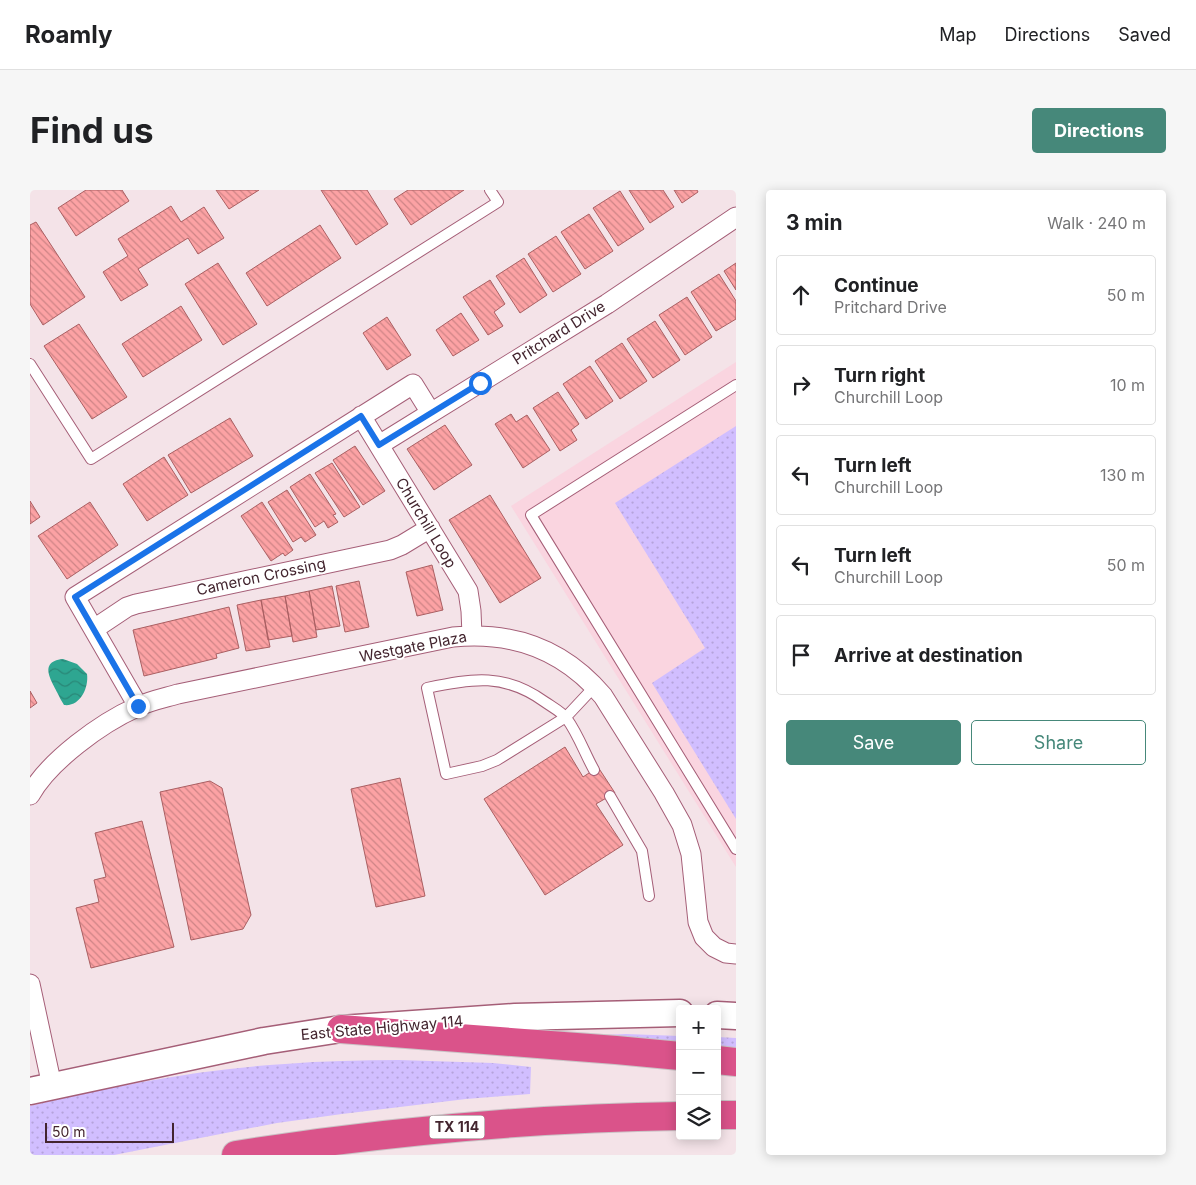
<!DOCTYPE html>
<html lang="en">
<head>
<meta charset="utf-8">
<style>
	body { margin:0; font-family:Inter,sans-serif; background:#f6f6f6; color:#202124 }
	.controls { position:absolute; right:15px; bottom:15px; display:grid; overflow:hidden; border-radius:5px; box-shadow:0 2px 12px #0003 }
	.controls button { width:45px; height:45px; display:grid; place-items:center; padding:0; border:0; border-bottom:1px solid #e0e0e0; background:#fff; color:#202124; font:25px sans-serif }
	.scale { position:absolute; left:15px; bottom:12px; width:129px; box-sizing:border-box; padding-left:5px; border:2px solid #43252f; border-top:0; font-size:14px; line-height:18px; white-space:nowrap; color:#43252f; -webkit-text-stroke:4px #fff; paint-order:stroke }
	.stop { position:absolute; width:15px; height:15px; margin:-11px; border:4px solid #1a73e8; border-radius:50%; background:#fff }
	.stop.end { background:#1a73e8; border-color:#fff; box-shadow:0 1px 5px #0008 }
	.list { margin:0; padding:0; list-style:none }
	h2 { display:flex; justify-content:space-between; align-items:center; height:65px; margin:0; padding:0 20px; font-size:21px }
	h2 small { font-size:16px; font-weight:400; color:#757577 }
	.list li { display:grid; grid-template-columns:32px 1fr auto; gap:15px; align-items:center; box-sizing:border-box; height:80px; margin:0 10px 10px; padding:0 10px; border:1px solid #e0e0e0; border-radius:5px }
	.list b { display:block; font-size:19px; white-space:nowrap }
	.list p { margin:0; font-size:16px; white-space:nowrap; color:#757577 }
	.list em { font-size:16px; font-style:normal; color:#757577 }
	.actions { display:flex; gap:10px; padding:15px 20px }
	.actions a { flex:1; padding:11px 0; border:1px solid #46887a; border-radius:5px; text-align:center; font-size:18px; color:#46887a }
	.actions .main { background:#46887a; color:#fff }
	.icon { flex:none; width:28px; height:28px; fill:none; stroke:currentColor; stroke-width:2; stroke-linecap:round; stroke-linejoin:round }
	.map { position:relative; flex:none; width:706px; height:965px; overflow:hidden; border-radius:5px }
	header { display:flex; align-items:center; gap:30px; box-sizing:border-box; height:70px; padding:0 25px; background:#fff; border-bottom:1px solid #e0e0e0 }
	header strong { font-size:24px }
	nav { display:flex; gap:28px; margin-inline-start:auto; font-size:18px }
	.intro { display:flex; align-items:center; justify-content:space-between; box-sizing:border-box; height:120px; padding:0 30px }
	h1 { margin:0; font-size:35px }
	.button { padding:12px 22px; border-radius:5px; background:#46887a; color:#fff; font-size:18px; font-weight:700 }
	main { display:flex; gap:30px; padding:0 30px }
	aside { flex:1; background:#fff; border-radius:5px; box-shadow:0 2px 12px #0003 }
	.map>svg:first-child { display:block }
</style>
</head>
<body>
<header>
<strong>Roamly</strong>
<nav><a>Map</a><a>Directions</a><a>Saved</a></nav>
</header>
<div class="intro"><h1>Find us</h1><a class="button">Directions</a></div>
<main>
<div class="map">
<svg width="706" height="965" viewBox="0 0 706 965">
	<defs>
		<pattern id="grass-dots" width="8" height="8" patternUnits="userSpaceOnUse" patternTransform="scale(1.25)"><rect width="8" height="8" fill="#d1beff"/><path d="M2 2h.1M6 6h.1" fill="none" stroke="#b5a3db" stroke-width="1.8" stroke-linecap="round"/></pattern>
		<pattern id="water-waves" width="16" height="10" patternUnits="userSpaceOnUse" patternTransform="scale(1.25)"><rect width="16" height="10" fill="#2ea691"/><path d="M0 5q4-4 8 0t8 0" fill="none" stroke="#298777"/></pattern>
		<pattern id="building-back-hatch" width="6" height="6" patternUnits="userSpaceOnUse" patternTransform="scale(1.25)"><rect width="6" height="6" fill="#fca2a4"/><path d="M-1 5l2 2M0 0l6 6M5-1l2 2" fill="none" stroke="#ce8486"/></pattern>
	</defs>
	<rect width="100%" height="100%" fill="#f4e3e8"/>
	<path fill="#fad5e0" d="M706 172V677L481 316Z"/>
	<path fill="url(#grass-dots)" d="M706 236V629L622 493 675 458 585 313Z
		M596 844 650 846V860L572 855 573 845Z
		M687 847 706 848V863L687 862Z
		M369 870 463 873 501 877 500 904 436 909 312 924 247 933 84 965H0V916C83 896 169 879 255 874 293 871 331 870 369 870Z"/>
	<path fill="url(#water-waves)" d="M33 469 47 474 57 484C59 498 50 517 34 515L31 510C25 495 5 472 33 469Z"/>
	<path fill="url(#building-back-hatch)" stroke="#aa5f62" d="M56 0H92L99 11 46 46 28 18Z
		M186 0H229L199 19Z
		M291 0H337L358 34 326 55Z
		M378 0H434L381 35 364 9Z
		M599 0H633L644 17 620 33Z
		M644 0H667L668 2 652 13Z
		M590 1 614 39 588 56 563 18Z
		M141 16 151 32 174 17 194 48 168 64 158 48 108 79 118 95 91 111 73 82 98 66 88 49Z
		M559 24 583 61 555 79 531 42Z
		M6 32 55 107 13 135 0 114V35Z
		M290 35 311 68 237 116 216 83Z
		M526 46 551 84 523 102 498 64Z
		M494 68 517 105 490 123 466 86Z
		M188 73 227 134 193 155 155 94Z
		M706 73V100L694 81Z
		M689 84 706 111V129L686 141 661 102Z
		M460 90 475 114 464 122 473 136 458 145 433 107Z
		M657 107 682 147 655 165 629 125Z
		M151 116 172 150 113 187 92 154Z
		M431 123 449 150 423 166 406 140Z
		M357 127 381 165 357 180 333 143Z
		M625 131 650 170 623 188 597 149Z
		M49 134 97 207 62 229 14 156Z
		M592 153 617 191 590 209 565 171Z
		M560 176 583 211 556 229 533 194Z
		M528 202 549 234 541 240 547 250 530 261 503 218Z
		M481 224 486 232 497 225 520 260 493 278 465 234Z
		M200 228 223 266 161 303 138 265Z
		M415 235 442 275 404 300 377 259Z
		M325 256 355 301 333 315 303 270Z
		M134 267 158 305 117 331 93 294Z
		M302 273 330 317 314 327 285 283Z
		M280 284 306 324 303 325 308 332 298 338 294 331 285 337 260 297Z
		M257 300 286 345 275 352 271 347 263 352 238 312Z
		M460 305 511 388 470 413 419 330Z
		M0 311 10 327 0 334Z
		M60 312 88 355 37 389 8 346Z
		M232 312 263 360 255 366 253 363 241 371 211 326Z
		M402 375 413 420 387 426 376 382Z
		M329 391 339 437 315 442 306 396Z
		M302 396 310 436 286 440 279 401Z
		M279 401 287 447 263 452 255 406Z
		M255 406 262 446 238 450 231 410Z
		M231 410 240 457 216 461 207 415Z
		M199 417 209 458 186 464 187 468 114 486 103 440Z
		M0 501 7 513 0 518Z
		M535 557 553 587 568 577 585 603 566 614 593 655 515 705 454 609Z
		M370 588 395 706 346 717 321 599Z
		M180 591 192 598 221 725 213 739 161 750 130 602Z
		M112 631 144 757 61 778 46 718 69 712 64 690 76 687 65 643Z"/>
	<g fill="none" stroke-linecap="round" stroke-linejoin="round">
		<defs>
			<path id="lane" d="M0 174 61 269 468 12 460 0
				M706 195 501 325 706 659
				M564 580C555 564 548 544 537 529 532 522 522 517 515 512 475 483 443 488 397 498L416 584 452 576 467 570 536 527 565 496
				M580 606 612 661 619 706"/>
			<path id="street" d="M331 226 438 401 441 421 442 445
				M349 255 577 114 706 27
				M64 439 97 417 106 414 360 360 372 355 400 338
				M108 516 45 407 383 194 401 223
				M0 605C19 571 71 533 107 517 119 511 134 508 148 504L423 447C484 441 534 460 573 506L634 603 652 635 661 664 668 732 674 747 684 757 696 763 706 764
				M0 794 22 896"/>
			<path id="secondary" d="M687 825 706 826
				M0 901 234 851 311 839 485 827 650 823"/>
			<path id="highway" d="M311 839 586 860 650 866
				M687 870 706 872
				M687 925H706
				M206 965C353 942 501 928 650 926"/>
		</defs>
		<use href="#lane" stroke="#a55e77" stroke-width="12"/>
		<use href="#street" stroke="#a55e77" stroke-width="21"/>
		<use href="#secondary" stroke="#a55e77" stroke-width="29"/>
		<use href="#highway" stroke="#cac2c5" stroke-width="30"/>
		<use href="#lane" stroke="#fff" stroke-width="10"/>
		<use href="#street" stroke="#fff" stroke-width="19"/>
		<use href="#secondary" stroke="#fff" stroke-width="26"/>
		<use href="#highway" stroke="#da538a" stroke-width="28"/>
	</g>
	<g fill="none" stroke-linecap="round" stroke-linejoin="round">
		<path stroke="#1a73e8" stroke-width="6" d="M108 516 45 407 331 226 349 255 450 193"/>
	</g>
	<g text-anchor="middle" stroke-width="4" stroke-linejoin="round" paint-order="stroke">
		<rect fill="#fff" stroke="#7b666d" stroke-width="1" x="399.5" y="925.5" width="55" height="23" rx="4"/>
		<g font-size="14" font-weight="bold" fill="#43252f">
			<text x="427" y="942">TX 114</text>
		</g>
		<g font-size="15" fill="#43252f" stroke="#fff">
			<text transform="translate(529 143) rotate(-32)" y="5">Pritchard Drive</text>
			<text transform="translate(396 333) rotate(59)" y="5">Churchill Loop</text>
			<text transform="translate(231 387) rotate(-12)" y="5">Cameron Crossing</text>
			<text transform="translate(383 457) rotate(-11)" y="5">Westgate Plaza</text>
			<text transform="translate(352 838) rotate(-5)" y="5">East State Highway 114</text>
		</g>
	</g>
</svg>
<div class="controls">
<button>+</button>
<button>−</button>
<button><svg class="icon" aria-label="layers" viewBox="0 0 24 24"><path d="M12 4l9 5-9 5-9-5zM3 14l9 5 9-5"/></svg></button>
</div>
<div class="scale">50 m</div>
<div class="stop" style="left:450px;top:193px"></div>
<div class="stop end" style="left:108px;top:516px"></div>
</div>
<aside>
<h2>3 min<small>Walk · 240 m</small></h2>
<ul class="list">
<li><svg class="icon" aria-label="ahead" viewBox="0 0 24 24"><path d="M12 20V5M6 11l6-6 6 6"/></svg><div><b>Continue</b><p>Pritchard Drive</p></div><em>50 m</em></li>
<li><svg class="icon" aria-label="right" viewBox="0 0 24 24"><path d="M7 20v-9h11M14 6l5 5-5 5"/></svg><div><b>Turn right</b><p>Churchill Loop</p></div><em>10 m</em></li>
<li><svg class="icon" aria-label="left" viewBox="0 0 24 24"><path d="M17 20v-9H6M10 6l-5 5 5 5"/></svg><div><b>Turn left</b><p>Churchill Loop</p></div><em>130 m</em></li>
<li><svg class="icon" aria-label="left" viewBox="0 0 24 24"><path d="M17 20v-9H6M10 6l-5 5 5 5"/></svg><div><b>Turn left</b><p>Churchill Loop</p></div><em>50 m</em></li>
<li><svg class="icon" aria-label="arrive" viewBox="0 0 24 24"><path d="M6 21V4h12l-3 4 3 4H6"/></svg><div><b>Arrive at destination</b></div></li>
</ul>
<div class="actions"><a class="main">Save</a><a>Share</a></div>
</aside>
</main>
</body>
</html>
